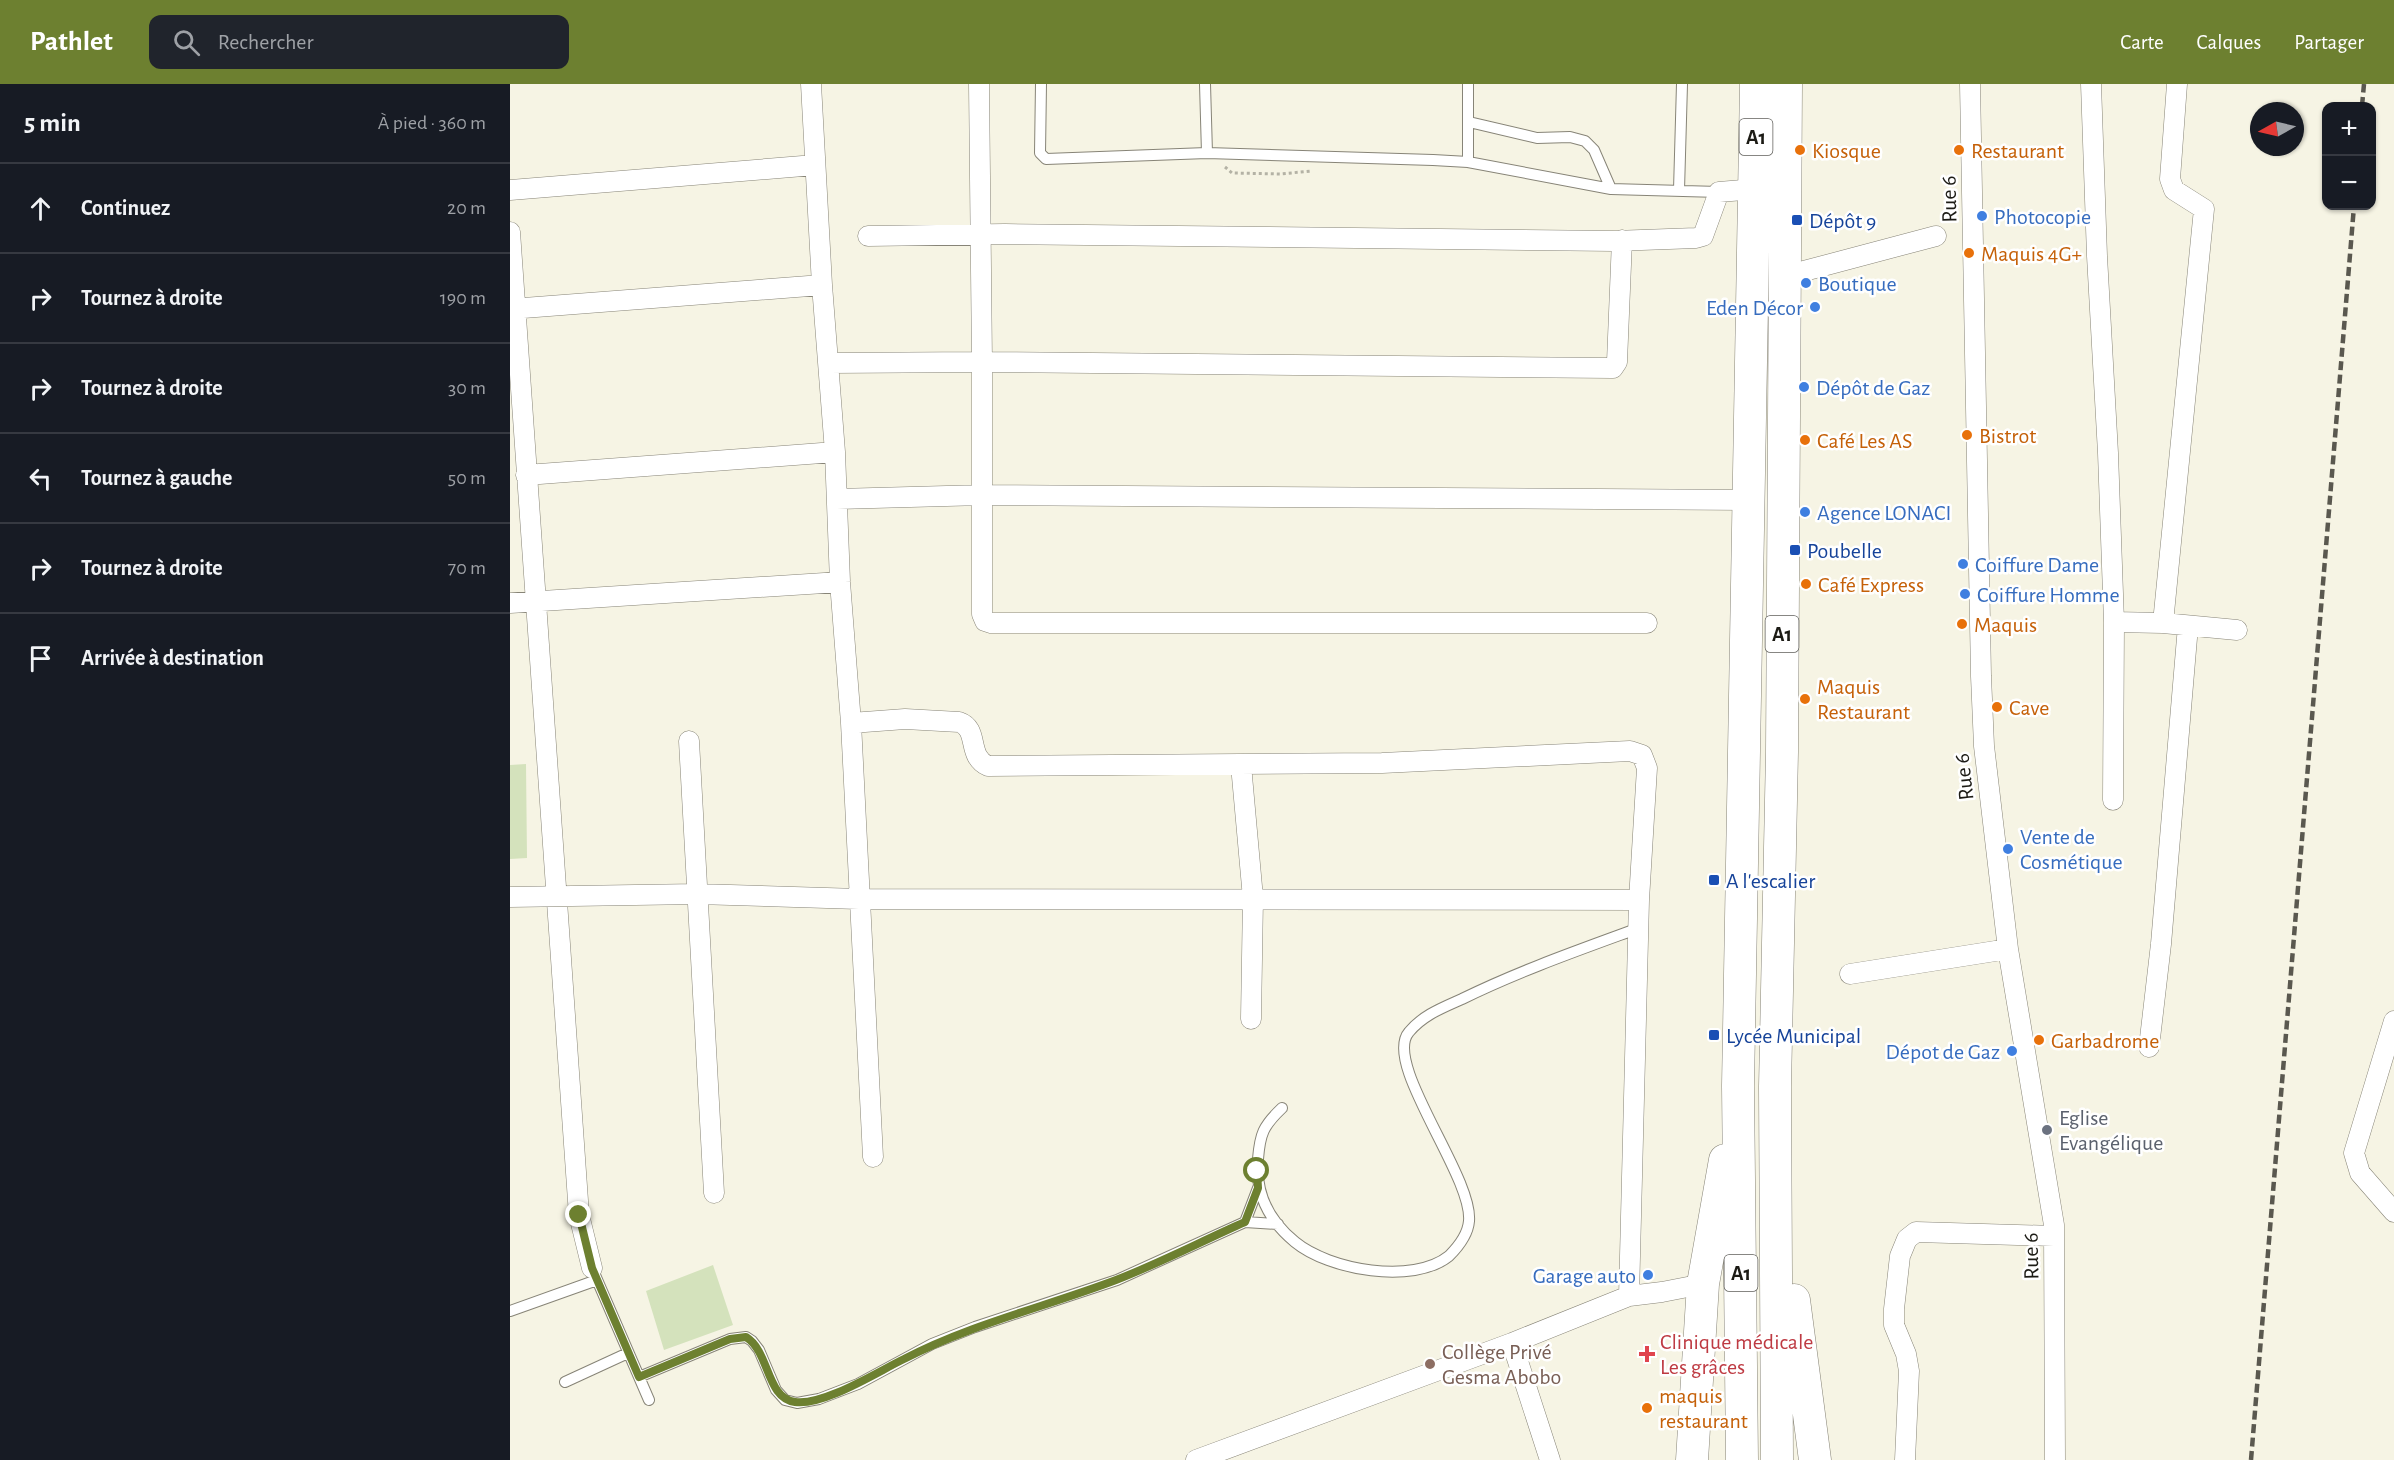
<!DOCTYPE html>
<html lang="fr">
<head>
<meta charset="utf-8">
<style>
	body { margin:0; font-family:"Alegreya Sans",sans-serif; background:#20242c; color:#f1f3f6 }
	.controls { position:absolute; right:18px; top:18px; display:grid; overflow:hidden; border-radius:12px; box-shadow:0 2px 4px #0004 }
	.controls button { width:54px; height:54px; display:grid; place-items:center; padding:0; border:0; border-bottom:2px solid #363941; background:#171b24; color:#f1f3f6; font:30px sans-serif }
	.compass { position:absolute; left:1740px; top:18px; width:54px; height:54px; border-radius:50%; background:#171b24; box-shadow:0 2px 4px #0004; rotate:262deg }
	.stop { position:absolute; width:18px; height:18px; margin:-14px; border:4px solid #6d8030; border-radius:50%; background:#fff }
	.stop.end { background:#6d8030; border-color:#fff; box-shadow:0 2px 6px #0008 }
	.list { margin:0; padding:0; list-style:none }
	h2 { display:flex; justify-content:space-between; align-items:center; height:78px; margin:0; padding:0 24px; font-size:26px }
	h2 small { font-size:20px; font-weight:400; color:#9ea1a6 }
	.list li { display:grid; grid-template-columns:39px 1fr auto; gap:18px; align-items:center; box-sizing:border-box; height:90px; padding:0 24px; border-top:2px solid #363941 }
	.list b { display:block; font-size:22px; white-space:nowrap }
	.list em { font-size:20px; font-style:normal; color:#9ea1a6 }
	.icon { flex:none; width:33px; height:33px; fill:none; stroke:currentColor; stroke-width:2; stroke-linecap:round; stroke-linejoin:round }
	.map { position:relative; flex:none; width:1884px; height:1376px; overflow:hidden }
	header { display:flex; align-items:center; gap:36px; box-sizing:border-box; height:84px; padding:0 30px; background:#6d8030; color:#fff }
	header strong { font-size:28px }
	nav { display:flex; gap:33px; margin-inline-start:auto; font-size:21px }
	.search { width:420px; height:54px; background:#20242c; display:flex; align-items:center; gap:15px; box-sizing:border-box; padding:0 21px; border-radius:12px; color:#9ea1a6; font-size:22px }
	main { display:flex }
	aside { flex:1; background:#171b24 }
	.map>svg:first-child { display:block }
</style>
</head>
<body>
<header>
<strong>Pathlet</strong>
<div class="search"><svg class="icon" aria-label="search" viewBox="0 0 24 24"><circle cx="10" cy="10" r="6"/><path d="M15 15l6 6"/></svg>Rechercher</div>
<nav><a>Carte</a><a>Calques</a><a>Partager</a></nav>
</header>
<main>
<aside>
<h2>5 min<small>À pied · 360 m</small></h2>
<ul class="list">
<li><svg class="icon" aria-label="ahead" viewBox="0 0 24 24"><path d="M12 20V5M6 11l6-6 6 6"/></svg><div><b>Continuez</b></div><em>20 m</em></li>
<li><svg class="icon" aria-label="right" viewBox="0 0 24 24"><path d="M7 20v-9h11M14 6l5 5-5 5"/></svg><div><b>Tournez à droite</b></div><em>190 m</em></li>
<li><svg class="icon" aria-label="right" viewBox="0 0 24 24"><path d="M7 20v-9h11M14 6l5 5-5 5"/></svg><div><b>Tournez à droite</b></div><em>30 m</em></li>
<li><svg class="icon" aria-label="left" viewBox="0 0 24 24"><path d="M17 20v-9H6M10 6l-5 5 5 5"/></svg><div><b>Tournez à gauche</b></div><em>50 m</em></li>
<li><svg class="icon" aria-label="right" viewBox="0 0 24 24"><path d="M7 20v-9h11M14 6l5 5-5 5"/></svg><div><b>Tournez à droite</b></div><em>70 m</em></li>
<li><svg class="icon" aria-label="arrive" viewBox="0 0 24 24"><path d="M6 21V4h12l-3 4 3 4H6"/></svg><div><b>Arrivée à destination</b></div></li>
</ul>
</aside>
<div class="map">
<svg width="1884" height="1376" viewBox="0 0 1884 1376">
	<rect width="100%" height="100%" fill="#f6f4e4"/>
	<path fill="#d4e2bc" d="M16 680 17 774 0 775V681Z
		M203 1181 223 1241 154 1266 136 1207Z"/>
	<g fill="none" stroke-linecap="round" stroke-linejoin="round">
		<defs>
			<path id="lane" d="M531 0 530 69 536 75 697 69 923 76 958 78 1101 105 1209 108
				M695 0 697 69
				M959 38 1027 54 1060 53 1075 57 1084 66 1101 105
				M958 78V0
				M1169 106 1172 0
				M772 1024C753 1042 750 1050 748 1075 745 1109 758 1136 785 1158 819 1186 903 1201 939 1172 948 1163 958 1150 959 1137 963 1092 872 979 899 948 913 931 932 924 952 915 1009 887 1069 866 1129 844
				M735 1138 748 1104
				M82 1184 139 1316
				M0 1227 87 1196
				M129 1293 220 1255 236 1253 242 1257 249 1266 266 1306 275 1316 287 1319 309 1315 348 1300 422 1260 465 1243 607 1196 735 1138 768 1140
				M55 1298 118 1269"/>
			<path id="street" d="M301 0 312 201 325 368 330 498 341 639 363 1073
				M469 0 472 278V530L475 537 481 539H1137
				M1460 0 1471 592 1474 662 1498 865 1544 1141 1545 1376
				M1581 0 1587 172 1598 369 1604 538 1603 716
				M0 106 305 81
				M0 148 69 1131 82 1184
				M358 152 495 150 1104 157 1186 154 1193 152 1209 108 1245 105
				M1275 192 1426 152
				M0 225 312 201
				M319 279 472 278 1103 284 1107 278 1112 156
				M16 391 325 368
				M327 415 473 411 1238 416
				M0 519 330 498
				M1604 538 1653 539 1727 546
				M1653 539 1694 125 1664 106 1660 95 1667 0
				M341 639 395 635 449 638C470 645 456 672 478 682L872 679 1120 667 1132 671 1137 684 1129 816 1119 1212
				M179 657 204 1109
				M731 681 743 814 741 935
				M0 813 187 810 349 815 1129 816
				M1340 890 1498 865
				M1884 937 1844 1069 1850 1089 1884 1128
				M1639 963 1651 860 1678 542
				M1002 1259 1040 1376
				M686 1376 1002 1259 1119 1212 1152 1208 1193 1200
				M1395 1376 1399 1287 1396 1270 1384 1241V1225L1390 1172 1397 1155 1406 1148 1544 1152"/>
			<path id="primary" d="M1284 1216 1305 1376
				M1182 1376 1193 1200 1215 1076
				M1232 1376 1228 1002 1246 0
				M1267 1376 1265 1003 1272 668 1276 0"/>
		</defs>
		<use href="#lane" stroke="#878477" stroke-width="12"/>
		<use href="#street" stroke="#878477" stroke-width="21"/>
		<use href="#primary" stroke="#878477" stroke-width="33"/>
		<path stroke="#b4b2a5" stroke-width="3" stroke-dasharray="3 3" stroke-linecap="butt" d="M715 83 722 89 770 90 802 87"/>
		<use href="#lane" stroke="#fff" stroke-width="10"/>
		<use href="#street" stroke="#fff" stroke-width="20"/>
		<use href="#primary" stroke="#fff" stroke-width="32"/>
		<path stroke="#5a584f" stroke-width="4.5" stroke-dasharray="9 4.5" stroke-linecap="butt" d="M1852 22 1854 0
			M1741 1376 1844 122"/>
	</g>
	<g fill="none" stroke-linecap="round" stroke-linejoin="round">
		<path stroke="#6d8030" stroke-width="8" d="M69 1131 82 1184 129 1293 220 1255 236 1253C260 1268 256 1314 285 1318 314 1322 367 1288 394 1275 461 1240 535 1223 606 1196 650 1179 692 1157 735 1138L748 1104 747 1087"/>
	</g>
	<g fill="#e8710a" stroke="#fff" stroke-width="2">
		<circle cx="1290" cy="66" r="6"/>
		<circle cx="1449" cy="66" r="6"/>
		<circle cx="1459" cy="169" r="6"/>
		<circle cx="1457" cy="351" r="6"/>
		<circle cx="1295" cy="356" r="6"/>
		<circle cx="1296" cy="500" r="6"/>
		<circle cx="1452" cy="540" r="6"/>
		<circle cx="1295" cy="615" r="6"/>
		<circle cx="1487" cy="623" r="6"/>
		<circle cx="1529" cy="956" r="6"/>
		<circle cx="1137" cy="1324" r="6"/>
	</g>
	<g fill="#3f7fe0" stroke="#fff" stroke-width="2">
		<circle cx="1472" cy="132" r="6"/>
		<circle cx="1296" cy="199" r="6"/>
		<circle cx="1305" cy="223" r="6"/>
		<circle cx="1294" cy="303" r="6"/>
		<circle cx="1295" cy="428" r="6"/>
		<circle cx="1453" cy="480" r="6"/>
		<circle cx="1455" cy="510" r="6"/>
		<circle cx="1498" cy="765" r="6"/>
		<circle cx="1502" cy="967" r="6"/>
		<circle cx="1138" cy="1191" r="6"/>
	</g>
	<g fill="#1a4fb4" stroke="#fff" stroke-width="2">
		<rect x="1281" y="130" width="12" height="12" rx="3"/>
		<rect x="1279" y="460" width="12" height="12" rx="3"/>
		<rect x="1198" y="790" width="12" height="12" rx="3"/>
		<rect x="1198" y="945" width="12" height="12" rx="3"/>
	</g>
	<circle fill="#6b7280" stroke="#fff" stroke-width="2" cx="1537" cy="1046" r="6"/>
	<path fill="#e0444e" stroke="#fff" stroke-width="2" d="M1134 1261h6v6h6v6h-6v6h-6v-6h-6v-6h6z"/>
	<circle fill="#8d6e63" stroke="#fff" stroke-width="2" cx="920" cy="1280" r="6"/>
	<g text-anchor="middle" stroke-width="5" stroke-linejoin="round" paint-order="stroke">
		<g fill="#fff" stroke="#605f5b" stroke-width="1.5">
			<rect x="1229.5" y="35" width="33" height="36" rx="4.5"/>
			<rect x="1255.5" y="532" width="33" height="36" rx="4.5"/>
			<rect x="1214.5" y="1171" width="33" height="36" rx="4.5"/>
		</g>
		<g font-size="21" font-weight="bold" fill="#1c1b15">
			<text x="1246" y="60">A1</text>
			<text x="1272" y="557">A1</text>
			<text x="1231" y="1196">A1</text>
		</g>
		<g font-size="22" fill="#c56008" stroke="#fff" text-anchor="start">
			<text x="1302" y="74">Kiosque</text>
			<text x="1461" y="74">Restaurant</text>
			<text x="1471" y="177">Maquis 4G+</text>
			<text x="1469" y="359">Bistrot</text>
			<text x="1307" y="364">Café Les AS</text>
			<text x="1308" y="508">Café Express</text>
			<text x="1464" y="548">Maquis</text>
			<text x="1307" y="610">Maquis<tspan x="1307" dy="25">Restaurant</tspan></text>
			<text x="1499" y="631">Cave</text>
			<text x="1541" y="964">Garbadrome</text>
			<text x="1149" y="1319">maquis<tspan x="1149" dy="25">restaurant</tspan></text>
		</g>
		<g font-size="22" fill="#1c1b15" stroke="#fff">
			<text transform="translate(1438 115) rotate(-91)" y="8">Rue 6</text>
			<text transform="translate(1453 693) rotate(-96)" y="8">Rue 6</text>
			<text transform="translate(1520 1172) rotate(-91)" y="8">Rue 6</text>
		</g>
		<g font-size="22" fill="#366cbe" stroke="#fff" text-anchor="start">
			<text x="1484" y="140">Photocopie</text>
			<text x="1308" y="207">Boutique</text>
			<text x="1293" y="231" text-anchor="end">Eden Décor</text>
			<text x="1306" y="311">Dépôt de Gaz</text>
			<text x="1307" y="436">Agence LONACI</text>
			<text x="1465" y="488">Coiffure Dame</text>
			<text x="1467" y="518">Coiffure Homme</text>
			<text x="1510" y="760">Vente de<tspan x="1510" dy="25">Cosmétique</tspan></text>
			<text x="1490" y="975" text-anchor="end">Dépot de Gaz</text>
			<text x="1126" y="1199" text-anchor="end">Garage auto</text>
		</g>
		<g font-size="22" fill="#164399" stroke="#fff" text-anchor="start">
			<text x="1299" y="144">Dépôt 9</text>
			<text x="1297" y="474">Poubelle</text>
			<text x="1216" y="804">A l'escalier</text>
			<text x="1216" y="959">Lycée Municipal</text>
		</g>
		<g font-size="22" fill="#5b616d" stroke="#fff" text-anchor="start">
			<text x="1549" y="1041">Eglise<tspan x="1549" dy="25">Evangélique</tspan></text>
		</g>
		<g font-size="22" fill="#be3a42" stroke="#fff" text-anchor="start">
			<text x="1150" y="1265">Clinique médicale<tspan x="1150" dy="25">Les grâces</tspan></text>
		</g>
		<g font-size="22" fill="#785e54" stroke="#fff" text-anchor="start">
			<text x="932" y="1275">Collège Privé<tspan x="932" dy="25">Gesma Abobo</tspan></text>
		</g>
	</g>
</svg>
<div class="controls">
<button>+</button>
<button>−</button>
</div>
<svg class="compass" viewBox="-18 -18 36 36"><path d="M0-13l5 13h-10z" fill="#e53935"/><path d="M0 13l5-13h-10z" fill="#9ea1a6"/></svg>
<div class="stop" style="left:747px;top:1087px"></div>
<div class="stop end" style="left:69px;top:1131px"></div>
</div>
</main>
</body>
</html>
